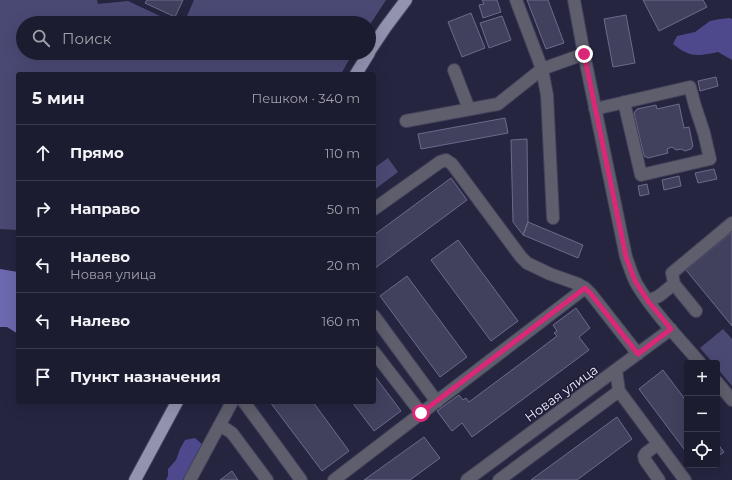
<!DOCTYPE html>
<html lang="ru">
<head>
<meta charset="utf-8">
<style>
	body { margin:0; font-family:Montserrat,sans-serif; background:#29293c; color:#f1f3f6 }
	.controls { position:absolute; right:12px; bottom:12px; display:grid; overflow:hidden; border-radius:4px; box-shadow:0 4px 16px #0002 }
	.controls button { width:36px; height:36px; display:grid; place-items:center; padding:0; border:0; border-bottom:1px solid #3a3a4c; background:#1c1c30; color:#f1f3f6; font:20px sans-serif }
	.stop { position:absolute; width:12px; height:12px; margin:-9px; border:3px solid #db2777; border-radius:50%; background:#fff }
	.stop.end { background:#db2777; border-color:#fff; box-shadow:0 1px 4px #0008 }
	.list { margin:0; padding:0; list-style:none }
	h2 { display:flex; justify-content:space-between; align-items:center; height:52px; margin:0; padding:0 16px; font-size:17px }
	h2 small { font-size:13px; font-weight:400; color:#a0a1ab }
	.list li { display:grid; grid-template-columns:26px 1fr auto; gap:12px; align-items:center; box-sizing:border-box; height:56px; padding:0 16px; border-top:1px solid #3a3a4c }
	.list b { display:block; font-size:15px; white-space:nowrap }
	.list p { margin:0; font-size:13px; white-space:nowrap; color:#a0a1ab }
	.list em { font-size:13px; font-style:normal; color:#a0a1ab }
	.icon { flex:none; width:22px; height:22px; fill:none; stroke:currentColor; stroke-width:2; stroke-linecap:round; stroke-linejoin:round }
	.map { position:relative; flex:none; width:732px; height:480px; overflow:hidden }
	.search { position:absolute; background:#1c1c30; box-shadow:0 4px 16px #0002; left:16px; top:16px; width:360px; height:44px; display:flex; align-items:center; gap:10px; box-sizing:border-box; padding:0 14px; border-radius:22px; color:#a0a1ab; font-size:15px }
	.panel { position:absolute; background:#1c1c30; box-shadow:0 4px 16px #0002; left:16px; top:72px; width:360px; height:332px; border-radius:4px }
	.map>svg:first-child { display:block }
</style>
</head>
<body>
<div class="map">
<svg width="732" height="480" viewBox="0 0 732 480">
	<rect width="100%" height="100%" fill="#262540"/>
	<path fill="#4a4974" d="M0 0H97L98 4 128 1 175 23H23V53H353L341 74H18V230L0 229Z
		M194 0H386L369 26V23H184Z
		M388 158 398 172 374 190V168Z
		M723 329 732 339V386L717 368V363H713L700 348Z"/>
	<path fill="#4e498d" d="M730 18 732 19V60L718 52C698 56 690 58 673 44L677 36 695 32 710 21 720 19Z
		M195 438 203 445 185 480H166L168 476V469L176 460 180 449 185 440Z"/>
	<path fill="#6c69b0" d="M0 269 18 272V334L7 327H0Z"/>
	<path fill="#41415e" stroke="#6b6b8b" d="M147 0H183L175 17 145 3Z
		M482 0H497L501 12 483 18 479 5 484 4Z
		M527 0H548L564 43 546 49Z
		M643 0H703L707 7 659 31Z
		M471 13 485 48 462 57 448 22Z
		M626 15 635 63 613 67 604 19Z
		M502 16 511 40 489 48 480 23Z
		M716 77 718 86 700 91 698 81Z
		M679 104 684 128 689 127 693 146 691 149 685 151 681 149 676 150 672 147 667 149 668 153 648 158 644 156 634 113 637 109 656 105 657 109Z
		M505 118 508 133 421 149 418 134Z
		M527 139 528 222 523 235 513 222 511 140Z
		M714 169 717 179 698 183 695 173Z
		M679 176 681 186 664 190 662 180Z
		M451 178 467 200 374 269V235Z
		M647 184 649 194 640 196 638 186Z
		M528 222 583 245 578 258 523 235Z
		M732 232V326L686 270Z
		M458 240 518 321 491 341 431 260Z
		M407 276 467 357 440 377 380 296Z
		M576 308 590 328 579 337 589 350 472 437 462 423 452 431 437 411 459 395 463 400 466 398 469 402 528 358 557 336 554 333 557 331 553 325Z
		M663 370 687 402V453L639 389Z
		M374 375 401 411 374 431 352 402H374Z
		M270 402H313L349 451 322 471Z
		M617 417 632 439 577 480H531Z
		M424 437 440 458 410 480H364Z
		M717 443 724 452 717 457Z
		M232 471 238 480H220Z"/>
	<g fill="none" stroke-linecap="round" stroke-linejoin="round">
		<defs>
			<path id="minor" d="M516 0 542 69 584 54
				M574 0 584 54 626 257C629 265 632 275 636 283 653 312 678 337 700 363
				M454 70 469 109
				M595 109 690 87 695 106 704 133 710 159 641 175 624 102
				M406 121 498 104 542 69 547 95 553 218
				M374 209 440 162 446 160 452 164 521 257 527 263 550 274 578 284 585 288 591 294 638 354
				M674 284 672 273 732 223
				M648 301 659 296 674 284 696 311
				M374 316 437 402
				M374 352 421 413
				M616 370 619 391 685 480
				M717 382 732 400
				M244 402 301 480
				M220 425 232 433 267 480
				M658 444 646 453 644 456 645 460 659 480
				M190 480 232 402
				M334 480 585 288
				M467 480 671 329
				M499 480 619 391"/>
			<path id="major" d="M369 52 385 28 406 0
				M356 74 369 53
				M135 480 177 402"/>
		</defs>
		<use href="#minor" stroke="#42415b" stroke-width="14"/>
		<use href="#major" stroke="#42415b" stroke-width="14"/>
		<use href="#minor" stroke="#5e5e6c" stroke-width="12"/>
		<use href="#major" stroke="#9293af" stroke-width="12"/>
	</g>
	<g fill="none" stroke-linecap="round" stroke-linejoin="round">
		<path stroke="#db2777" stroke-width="5" d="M421 413 585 288 591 294 638 354 671 329 648 301 635 281 626 257 584 54"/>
	</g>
	<g text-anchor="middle" stroke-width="3" stroke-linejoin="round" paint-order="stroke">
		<g font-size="13" fill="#ebecfe" stroke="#1d1b36">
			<text transform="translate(561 393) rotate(-36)" y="5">Новая улица</text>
		</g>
	</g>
</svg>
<div class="controls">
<button>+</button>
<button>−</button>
<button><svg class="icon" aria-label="locate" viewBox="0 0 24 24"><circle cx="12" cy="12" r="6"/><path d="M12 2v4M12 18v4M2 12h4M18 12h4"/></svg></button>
</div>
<div class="stop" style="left:421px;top:413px"></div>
<div class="stop end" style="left:584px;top:54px"></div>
<div class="search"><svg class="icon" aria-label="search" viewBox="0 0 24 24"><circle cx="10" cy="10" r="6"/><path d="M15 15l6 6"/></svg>Поиск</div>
<section class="panel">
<h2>5 мин<small>Пешком · 340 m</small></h2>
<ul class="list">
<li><svg class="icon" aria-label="ahead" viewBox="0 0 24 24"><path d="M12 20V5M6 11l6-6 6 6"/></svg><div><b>Прямо</b></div><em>110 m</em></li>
<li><svg class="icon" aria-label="right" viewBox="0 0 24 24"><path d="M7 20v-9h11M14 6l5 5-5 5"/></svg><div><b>Направо</b></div><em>50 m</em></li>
<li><svg class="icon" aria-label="left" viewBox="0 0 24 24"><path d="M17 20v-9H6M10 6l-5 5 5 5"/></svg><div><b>Налево</b><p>Новая улица</p></div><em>20 m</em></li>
<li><svg class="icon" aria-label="left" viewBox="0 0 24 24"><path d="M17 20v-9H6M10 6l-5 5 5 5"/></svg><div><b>Налево</b></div><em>160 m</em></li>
<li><svg class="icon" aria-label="arrive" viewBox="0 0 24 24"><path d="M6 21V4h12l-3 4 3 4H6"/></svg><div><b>Пункт назначения</b></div></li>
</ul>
</section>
</div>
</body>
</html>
